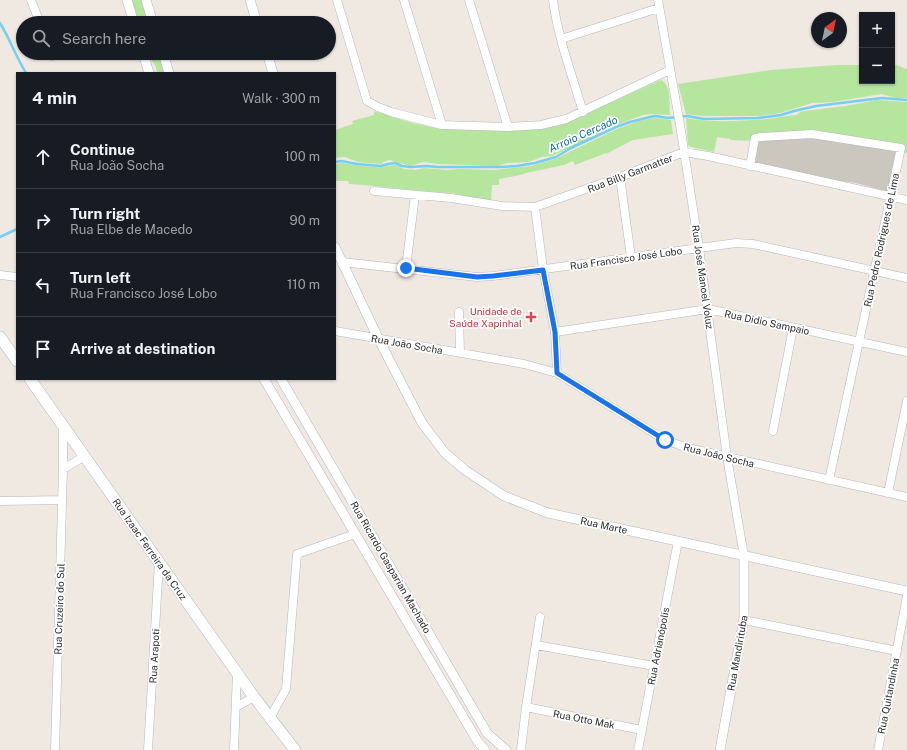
<!DOCTYPE html>
<html lang="en">
<head>
<meta charset="utf-8">
<style>
	body { margin:0; font-family:"Public Sans",sans-serif; background:#20242c; color:#f1f3f6 }
	.controls { position:absolute; right:12px; top:12px; display:grid; overflow:hidden; border-radius:0px; box-shadow:0 1px 3px #0004 }
	.controls button { width:36px; height:36px; display:grid; place-items:center; padding:0; border:0; border-bottom:1px solid #363941; background:#171b24; color:#f1f3f6; font:20px sans-serif }
	.compass { position:absolute; left:811px; top:12px; width:36px; height:36px; border-radius:50%; background:#171b24; box-shadow:0 1px 3px #0004; rotate:33deg }
	.stop { position:absolute; width:12px; height:12px; margin:-9px; border:3px solid #1a73e8; border-radius:50%; background:#fff }
	.stop.end { background:#1a73e8; border-color:#fff; box-shadow:0 1px 4px #0008 }
	.list { margin:0; padding:0; list-style:none }
	h2 { display:flex; justify-content:space-between; align-items:center; height:52px; margin:0; padding:0 16px; font-size:17px }
	h2 small { font-size:13px; font-weight:400; color:#9ea1a6 }
	.list li { display:grid; grid-template-columns:26px 1fr auto; gap:12px; align-items:center; box-sizing:border-box; height:64px; padding:0 16px; border-top:1px solid #363941 }
	.list b { display:block; font-size:15px; white-space:nowrap }
	.list p { margin:0; font-size:13px; white-space:nowrap; color:#9ea1a6 }
	.list em { font-size:13px; font-style:normal; color:#9ea1a6 }
	.icon { flex:none; width:22px; height:22px; fill:none; stroke:currentColor; stroke-width:2; stroke-linecap:round; stroke-linejoin:round }
	.map { position:relative; flex:none; width:907px; height:750px; overflow:hidden }
	.search { position:absolute; background:#171b24; box-shadow:0 1px 3px #0004; left:16px; top:16px; width:320px; height:44px; display:flex; align-items:center; gap:10px; box-sizing:border-box; padding:0 14px; border-radius:22px; color:#9ea1a6; font-size:15px }
	.panel { position:absolute; background:#171b24; box-shadow:0 1px 3px #0004; left:16px; top:72px; width:320px; height:308px; border-radius:0px }
	.map>svg:first-child { display:block }
</style>
</head>
<body>
<div class="map">
<svg width="907" height="750" viewBox="0 0 907 750">
	<rect width="100%" height="100%" fill="#efe9e1"/>
	<path fill="#b6e59e" d="M131 0H142L149 23H138Z
		M147 53H159L165 73H157L156 67Z
		M837 65H862V81H892V65H896L907 69V98H897L881 94 833 102 812 103 780 113 760 116H703L686 114 678 84 771 70Z
		M661 80C672 86 669 103 670 115L652 114 643 115 616 125 583 142 552 156 541 157 537 159 528 162 507 163 498 166 439 164 423 162 410 166 389 160 383 162 382 164 358 162 345 157 335 158V130L353 124 352 121 374 115V111L412 123 441 129 492 131 526 130 565 123Z
		M877 100 907 102V153L815 132 752 141 730 140V139L717 137 714 152 691 147 688 145 686 118C712 123 740 121 767 119 777 118 787 115 797 115L800 112 805 111 846 106Z
		M653 118 671 120 673 134 633 140 606 154V153L575 165 573 161 564 165 526 173C523 175 504 178 499 179V185H492L491 201 458 195 454 193C419 192 384 186 349 184L348 181H335V164L342 163 362 166 379 167 396 165 404 169 416 170 424 168 447 170 459 169 495 170 531 166 555 159 617 129 639 121Z"/>
	<g fill="none" stroke-linecap="round" stroke-linejoin="round">
		<path stroke="#75cff0" stroke-width="2.5" d="M0 23C10 39 16 57 26 73
			M335 162 341 161 357 164 381 166 388 164 395 163 402 166 411 167 426 166 438 167H501L517 166 535 163 556 157 571 148 616 127 630 122 650 117 655 116 668 118 687 116 704 119 758 118 781 115 794 111 816 106 882 98 907 100
			M0 237 17 229"/>
	</g>
	<path fill="#cbc7bf" stroke="#cbc5ba" d="M806 138 895 151 888 191 854 182 826 179 756 162 755 153 758 140H781Z"/>
	<g fill="none" stroke-linecap="round" stroke-linejoin="round">
		<defs>
			<path id="minor" d="M31 0 40 23
				M337 0 367 101 378 107 391 112 442 125 508 127 541 125 566 119 670 70
				M404 0 442 125
				M469 0 508 127
				M553 0C558 38 572 75 583 112
				M658 0 681 131 699 248 727 457 744 556
				M561 39 659 8
				M51 53 52 56 63 53
				M750 166 755 138 761 137 812 134 901 148 829 480
				M620 177 631 257
				M374 191 451 198 502 206 535 207 620 177 684 152 708 156 907 200
				M535 207 543 269 555 332 557 373
				M342 262 477 277 493 276 736 243 753 244 907 278
				M406 268 415 195
				M0 275 17 277
				M459 312 460 353
				M335 331 524 364 557 373 665 440 688 448 907 497
				M555 332 708 309 907 352
				M773 431 793 328
				M63 469 85 456
				M888 493 907 401
				M0 501 62 500
				M744 620 897 651
				M536 645 654 666
				M236 707 254 697
				M526 707 642 730
				M270 718 286 689 297 554 355 534
				M55 750 63 469V425
				M148 750 159 562
				M234 750 237 673
				M521 750 526 707 540 617
				M638 750 678 541
				M878 750 907 596"/>
			<path id="tertiary" d="M127 0 134 23
				M146 0 153 23
				M250 0 257 23
				M143 53 149 73
				M163 53 169 73
				M267 53 273 73
				M335 247 379 340 422 423 445 453 465 470 504 496 548 513 907 591
				M264 379 478 742 485 750
				M281 379 487 733 506 750
				M720 750 744 618V556"/>
			<path id="secondary" d="M0 337 17 361
				M30 379 254 697 295 750"/>
		</defs>
		<use href="#minor" stroke="#b4b7c1" stroke-width="9"/>
		<use href="#tertiary" stroke="#b4b7c1" stroke-width="10"/>
		<use href="#secondary" stroke="#b4b7c1" stroke-width="12"/>
		<use href="#minor" stroke="#fff" stroke-width="8"/>
		<use href="#tertiary" stroke="#fff" stroke-width="9"/>
		<use href="#secondary" stroke="#fff" stroke-width="11"/>
	</g>
	<g fill="none" stroke-linecap="round" stroke-linejoin="round">
		<path stroke="#1a73e8" stroke-width="5" d="M406 268 477 277 493 276 543 270 555 332 557 373 665 440"/>
	</g>
	<path fill="#e0444e" stroke="#fff" stroke-width="1.5" d="M529 311h4v4h4v4h-4v4h-4v-4h-4v-4h4z"/>
	<g text-anchor="middle" stroke-width="3.5" stroke-linejoin="round" paint-order="stroke">
		<g font-size="10" fill="#2e2e2e" stroke="#fff">
			<text transform="translate(630 173) rotate(-21)" y="4">Rua Billy Garmatter</text>
			<text transform="translate(881 240) rotate(-78)" y="4">Rua Pedro Rodrigues de Lima</text>
			<text transform="translate(626 258) rotate(-8)" y="4">Rua Francisco José Lobo</text>
			<text transform="translate(703 277) rotate(82)" y="4">Rua José Manoel Voluz</text>
			<text transform="translate(767 322) rotate(12)" y="4">Rua Didio Sampaio</text>
			<text transform="translate(407 344) rotate(10)" y="4">Rua João Socha</text>
			<text transform="translate(719 455) rotate(14)" y="4">Rua João Socha</text>
			<text transform="translate(604 525) rotate(12)" y="4">Rua Marte</text>
			<text transform="translate(150 549) rotate(55)" y="4">Rua Izaac Ferreira da Cruz</text>
			<text transform="translate(391 567) rotate(60)" y="4">Rua Ricardo Gasparian Machado</text>
			<text transform="translate(59 609) rotate(-88)" y="4">Rua Cruzeiro do Sul</text>
			<text transform="translate(658 646) rotate(-79)" y="4">Rua Adrianópolis</text>
			<text transform="translate(737 653) rotate(-80)" y="4">Rua Mandirituba</text>
			<text transform="translate(154 656) rotate(-87)" y="4">Rua Arapoti</text>
			<text transform="translate(888 696) rotate(-79)" y="4">Rua Quitandinha</text>
			<text transform="translate(584 719) rotate(11)" y="4">Rua Otto Mak</text>
		</g>
		<g font-size="10" fill="#be3a42" stroke="#fff" text-anchor="end">
			<text x="522" y="315">Unidade de<tspan x="522" dy="12">Saúde Xapinhal</tspan></text>
		</g>
		<g font-size="11" font-style="italic" fill="#0d6fa3" stroke="#fff">
			<text transform="translate(583 134) rotate(-24)" y="4">Arroio Cercado</text>
		</g>
	</g>
</svg>
<div class="controls">
<button>+</button>
<button>−</button>
</div>
<svg class="compass" viewBox="-18 -18 36 36"><path d="M0-13l5 13h-10z" fill="#e53935"/><path d="M0 13l5-13h-10z" fill="#9ea1a6"/></svg>
<div class="stop" style="left:665px;top:440px"></div>
<div class="stop end" style="left:406px;top:268px"></div>
<div class="search"><svg class="icon" aria-label="search" viewBox="0 0 24 24"><circle cx="10" cy="10" r="6"/><path d="M15 15l6 6"/></svg>Search here</div>
<section class="panel">
<h2>4 min<small>Walk · 300 m</small></h2>
<ul class="list">
<li><svg class="icon" aria-label="ahead" viewBox="0 0 24 24"><path d="M12 20V5M6 11l6-6 6 6"/></svg><div><b>Continue</b><p>Rua João Socha</p></div><em>100 m</em></li>
<li><svg class="icon" aria-label="right" viewBox="0 0 24 24"><path d="M7 20v-9h11M14 6l5 5-5 5"/></svg><div><b>Turn right</b><p>Rua Elbe de Macedo</p></div><em>90 m</em></li>
<li><svg class="icon" aria-label="left" viewBox="0 0 24 24"><path d="M17 20v-9H6M10 6l-5 5 5 5"/></svg><div><b>Turn left</b><p>Rua Francisco José Lobo</p></div><em>110 m</em></li>
<li><svg class="icon" aria-label="arrive" viewBox="0 0 24 24"><path d="M6 21V4h12l-3 4 3 4H6"/></svg><div><b>Arrive at destination</b></div></li>
</ul>
</section>
</div>
</body>
</html>
